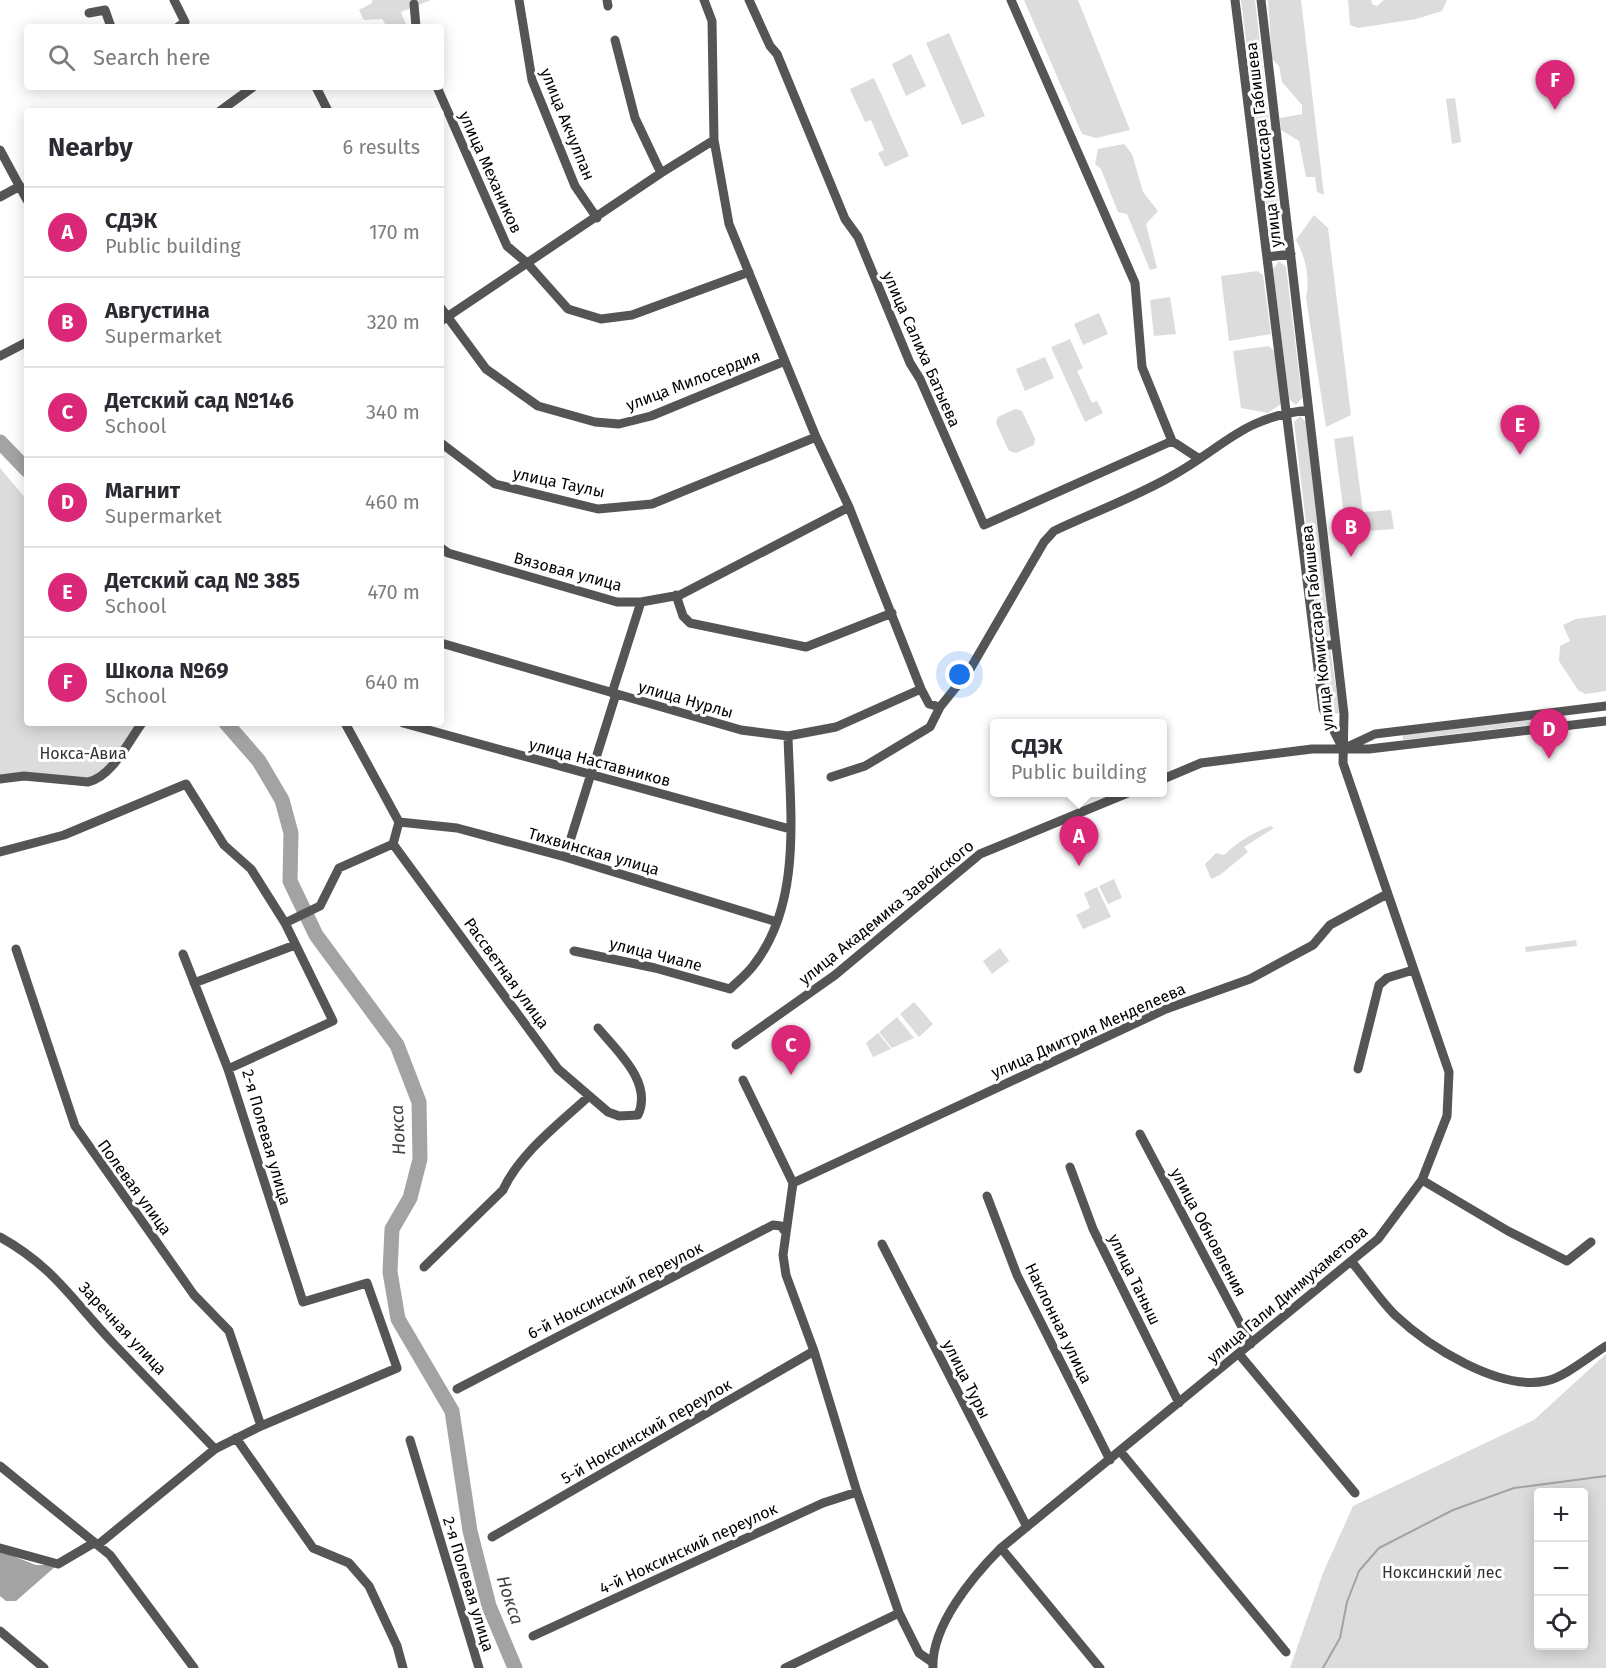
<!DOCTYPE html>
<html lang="en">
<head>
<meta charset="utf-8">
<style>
	body { margin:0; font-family:"Fira Sans",sans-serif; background:#f2f2f3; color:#2b2b33 }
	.controls { position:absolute; right:18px; bottom:18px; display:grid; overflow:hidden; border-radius:6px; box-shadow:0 3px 15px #0003 }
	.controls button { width:54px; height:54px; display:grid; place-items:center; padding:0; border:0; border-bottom:2px solid #e1e1e2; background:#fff; color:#2b2b33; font:30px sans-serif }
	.you { position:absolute; left:960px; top:675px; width:21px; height:21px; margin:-15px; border:4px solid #fff; border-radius:50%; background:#1a73e8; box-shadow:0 0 0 9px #1a73e833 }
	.badge { display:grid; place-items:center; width:39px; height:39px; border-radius:50%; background:#db2777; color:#fff; font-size:20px; font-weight:700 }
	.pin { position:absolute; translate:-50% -50px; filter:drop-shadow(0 2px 3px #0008) }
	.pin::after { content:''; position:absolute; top:32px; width:21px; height:18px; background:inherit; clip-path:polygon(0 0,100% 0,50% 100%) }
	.popup { position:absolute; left:990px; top:719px; width:177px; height:78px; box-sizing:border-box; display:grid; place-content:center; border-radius:6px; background:#fff; filter:drop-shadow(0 2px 4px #0005); font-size:20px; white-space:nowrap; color:#7c7c81 }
	.popup b { font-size:22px; color:#2b2b33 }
	.popup::after { content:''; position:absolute; left:50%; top:100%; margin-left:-12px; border:12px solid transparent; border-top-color:#fff }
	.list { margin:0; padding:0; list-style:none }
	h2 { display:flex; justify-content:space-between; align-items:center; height:78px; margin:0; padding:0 24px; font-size:26px }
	h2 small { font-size:20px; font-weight:400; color:#7c7c81 }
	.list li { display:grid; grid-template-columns:39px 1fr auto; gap:18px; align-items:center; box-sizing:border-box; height:90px; padding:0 24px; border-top:2px solid #e1e1e2 }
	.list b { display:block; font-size:22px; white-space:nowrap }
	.list p { margin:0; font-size:20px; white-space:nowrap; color:#7c7c81 }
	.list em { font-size:20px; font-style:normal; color:#7c7c81 }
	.icon { flex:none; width:33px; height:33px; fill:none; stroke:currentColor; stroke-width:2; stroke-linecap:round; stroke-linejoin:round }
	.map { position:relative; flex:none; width:1606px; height:1668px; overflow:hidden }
	.search { position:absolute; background:#fff; box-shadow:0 3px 15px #0003; left:24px; top:24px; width:420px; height:66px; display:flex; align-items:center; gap:15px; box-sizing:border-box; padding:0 21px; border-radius:6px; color:#7c7c81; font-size:22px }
	.panel { position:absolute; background:#fff; box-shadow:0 3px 15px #0003; left:24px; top:108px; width:420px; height:618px; border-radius:6px }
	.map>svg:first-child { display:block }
</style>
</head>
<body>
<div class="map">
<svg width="1606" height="1668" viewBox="0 0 1606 1668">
	<rect width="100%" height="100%" fill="#fff"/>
	<path fill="#dcdcdc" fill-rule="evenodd" d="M372 0H431L401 12 407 27H387L382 19 364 20 359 10 372 3Z
		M1024 0H1078L1130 130 1096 138 1082 134Z
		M1241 0H1255L1283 242 1279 248 1273 247 1271 243Z
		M1268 0H1301L1324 195 1317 192 1315 177H1306L1299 141 1281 130 1280 118 1302 114V105L1282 82 1279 66 1272 59Z
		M1348 0H1371L1372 4 1377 6 1384 0H1447L1442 11 1416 19 1358 28 1350 25Z
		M949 33 985 116 962 125 926 43Z
		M911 54 926 86 906 96 892 64Z
		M874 78 909 156 885 167 878 153 884 150 871 120 865 122 850 89Z
		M1455 98 1461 142 1452 144 1446 99Z
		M1124 144 1132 154 1143 192 1158 211 1146 224 1157 268 1150 270 1127 214 1118 212 1101 169 1095 164 1098 149Z
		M1314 215 1328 228 1351 415 1326 427 1306 298C1310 277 1306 259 1296 240Z
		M1279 261 1286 267 1302 398 1296 405 1289 399 1273 269Z
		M1257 271 1263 275 1271 334 1229 341 1221 276Z
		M1170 297 1176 334 1154 336 1150 300Z
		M1099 313 1108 334 1083 345 1074 324Z
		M1070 339 1083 368 1077 371 1092 403 1097 401 1103 413 1085 422 1051 347Z
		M1269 346 1274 351 1281 404 1268 413 1241 408 1233 351Z
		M1045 357 1054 378 1025 391 1016 369Z
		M1015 409 1022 411 1035 439 1034 445 1016 453 1009 451 996 423 998 417Z
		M1300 416 1306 422 1331 634 1326 639 1319 633 1294 422Z
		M1353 436 1363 512 1391 510 1394 529 1368 531 1347 537 1334 439Z
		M0 468 27 500V723H144L96 782 27 779 0 781Z
		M1606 615V691L1585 694 1578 690 1559 661 1560 646 1570 641 1563 625 1576 619Z
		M1330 648 1340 713 1328 715 1320 654 1321 650Z
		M1552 715 1553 722 1403 740V733Z
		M1270 826 1274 828 1244 847 1248 852 1220 875 1211 879 1205 864 1216 853 1224 855C1239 841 1251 834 1270 826Z
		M1114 879 1122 898 1108 904 1099 886Z
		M1097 887 1111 917 1083 929 1076 915 1090 908 1084 893Z
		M1576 940 1577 946 1526 952 1525 947Z
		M1000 948 1009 961 992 974 983 961Z
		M914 1002 933 1024 919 1037 900 1014Z
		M897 1017 914 1038 892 1048 879 1032Z
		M878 1033 891 1049 873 1057 866 1043Z
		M1606 1354V1668H1290L1323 1573 1353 1506 1534 1420ZM1538 1492H1584V1646H1538Z"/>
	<path fill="#a3a3a3" d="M0 1551 36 1565H57L16 1601H6L0 1596Z"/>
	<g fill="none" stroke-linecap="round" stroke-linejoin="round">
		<path stroke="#a3a3a3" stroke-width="2" d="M1323 1668 1340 1638 1347 1602 1359 1571 1379 1548 1453 1510 1514 1488 1606 1476"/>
		<path stroke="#a3a3a3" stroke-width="15" d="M0 442 27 470
			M226 723 259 761 282 800 291 833 290 881 316 935 397 1045 419 1102 420 1159 410 1198 392 1229 390 1272 398 1319 452 1411 470 1531 489 1606 515 1668"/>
		<path stroke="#555" stroke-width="9" d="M174 0 185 22 178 27
			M519 0 532 80 575 186 597 218
			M607 0 608 6
			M704 0 712 21 714 140 729 224 816 437 849 507 921 689 929 704 940 707
			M749 0 770 46 777 54 845 219 858 237 910 363 920 379 984 525 1172 441
			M1011 0 1135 283 1142 367 1172 441 1198 458
			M1235 0 1323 709 1342 747
			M414 4 416 27
			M89 13 105 10 111 27
			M615 40 635 118 661 173
			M316 87 328 111
			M437 87 507 246 527 263 568 309 601 319 632 315 749 272
			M220 111 253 87
			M0 150 27 200
			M0 197 20 186
			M1267 257 1291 254
			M441 308 486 369 538 406 595 422 619 424 651 416 785 361
			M441 321 661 173 714 140
			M0 356 27 342
			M441 443 495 484 598 509 652 504 816 437
			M441 548 448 553 617 602H641L680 595 849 507
			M676 595 683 616 690 623 806 647 892 613
			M441 643 741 730 788 736 836 727 921 689
			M1315 647 1336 644
			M612 693 641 602
			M345 723 399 822 393 844 558 1069 608 1112 619 1116 638 1115C653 1082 617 1051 598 1028
			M403 723 790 829
			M1345 748 1375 734 1606 706
			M831 777 865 766 930 727 940 707 969 671 1044 542 1054 531C1092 513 1133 498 1170 477 1225 447 1240 418 1308 410
			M0 779 24 776 88 782C112 777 128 742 142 723
			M1163 779 1201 763 1312 749H1369L1606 721
			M399 822 457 828 565 857 777 922
			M0 852 64 835 186 784 224 845 251 869 285 923 333 1021 228 1069
			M565 857 616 694
			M285 923 320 906 339 868 393 844
			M16 949 75 1126 194 1295 229 1331 261 1426
			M574 951 655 968 730 989C737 982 746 975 753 966 803 903 790 811 788 736
			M194 983 295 945
			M736 1045 835 975 980 854 1130 792
			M1358 1069 1379 985 1387 978 1413 970
			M743 1080 793 1183 783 1255 786 1275 814 1351 857 1492 899 1613 919 1653 932 1662
			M1140 1134 1251 1344
			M1070 1167 1093 1229 1179 1403
			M1422 1180 1508 1231 1567 1261 1591 1242
			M793 1183 1166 1009 1250 979 1313 945 1330 925 1387 894
			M987 1196 1017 1275 1110 1460
			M0 1237C54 1267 72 1300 113 1343 147 1378 181 1414 215 1449
			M882 1244 1027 1527
			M1351 1261C1366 1279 1379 1299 1395 1315 1429 1347 1499 1391 1546 1381 1563 1378 1590 1356 1606 1346
			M424 1267 503 1190C520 1153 559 1124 588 1097
			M1239 1354 1355 1493
			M457 1389 773 1225 781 1226 786 1233
			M236 1438 313 1548 349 1563 369 1586 397 1646 403 1668
			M410 1440 479 1668
			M1120 1451 1286 1652
			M0 1466 110 1555 194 1668
			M492 1537 814 1351
			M0 1548 58 1564 92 1544H99L215 1449 261 1426 397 1368 367 1283 303 1302 228 1069 183 954
			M1001 1548 1100 1668
			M0 1631 44 1668
			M533 1636 823 1503 857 1492
			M785 1668 899 1613
			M933 1668C931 1626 973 1576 1001 1548L1378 1239 1422 1180 1447 1116 1449 1072 1343 763 1344 714 1261 0"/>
	</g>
	<g text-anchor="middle" stroke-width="6" stroke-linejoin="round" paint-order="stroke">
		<g font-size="16" fill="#000" stroke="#fff">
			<text transform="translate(568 124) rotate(68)" y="6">улица Акчулпан</text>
			<text transform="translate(1263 145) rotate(-97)" y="6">улица Комиссара Габишева</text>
			<text transform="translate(491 172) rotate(66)" y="6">улица Механиков</text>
			<text transform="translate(922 349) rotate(66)" y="6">улица Салиха Батыева</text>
			<text transform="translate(693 380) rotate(-21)" y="6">улица Милосердия</text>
			<text transform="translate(559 482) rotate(12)" y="6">улица Таулы</text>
			<text transform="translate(568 571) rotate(15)" y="6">Вязовая улица</text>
			<text transform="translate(1317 628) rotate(-96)" y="6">улица Комиссара Габишева</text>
			<text transform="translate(686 699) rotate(16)" y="6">улица Нурлы</text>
			<text transform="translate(600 762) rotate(15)" y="6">улица Наставников</text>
			<text transform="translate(594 851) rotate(16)" y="6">Тихвинская улица</text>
			<text transform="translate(886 912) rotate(-39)" y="6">улица Академика Завойского</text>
			<text transform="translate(656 954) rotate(14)" y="6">улица Чиале</text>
			<text transform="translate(507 973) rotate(54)" y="6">Рассветная улица</text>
			<text transform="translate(1088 1030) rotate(-24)" y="6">улица Дмитрия Менделеева</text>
			<text transform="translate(267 1137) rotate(74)" y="6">2-я Полевая улица</text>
			<text transform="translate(135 1187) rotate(54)" y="6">Полевая улица</text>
			<text transform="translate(1209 1232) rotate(62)" y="6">улица Обновления</text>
			<text transform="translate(1135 1279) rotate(64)" y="6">улица Таныш</text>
			<text transform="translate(615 1290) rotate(-27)" y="6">6-й Ноксинский переулок</text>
			<text transform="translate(1287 1294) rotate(-40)" y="6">улица Гали Динмухаметова</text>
			<text transform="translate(1059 1323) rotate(64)" y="6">Наклонная улица</text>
			<text transform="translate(123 1328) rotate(47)" y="6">Заречная улица</text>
			<text transform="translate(967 1379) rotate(63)" y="6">улица Туры</text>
			<text transform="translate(646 1431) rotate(-30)" y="6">5-й Ноксинский переулок</text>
			<text transform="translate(688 1548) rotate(-25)" y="6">4-й Ноксинский переулок</text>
			<text transform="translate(469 1584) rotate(73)" y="6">2-я Полевая улица</text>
		</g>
		<g font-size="16" fill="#333" stroke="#fff">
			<text x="83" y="759">Нокса-Авиа</text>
			<text x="1442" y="1578">Ноксинский лес</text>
		</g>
		<g font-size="18" font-style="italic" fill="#444" stroke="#fff">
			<text transform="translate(398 1130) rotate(-93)" y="6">Нокса</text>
			<text transform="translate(510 1600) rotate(72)" y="6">Нокса</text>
		</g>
	</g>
</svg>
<div class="controls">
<button>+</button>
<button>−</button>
<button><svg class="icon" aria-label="locate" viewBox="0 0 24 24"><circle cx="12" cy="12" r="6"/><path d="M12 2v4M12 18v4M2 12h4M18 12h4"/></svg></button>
</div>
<div class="you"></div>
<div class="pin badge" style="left:1079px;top:866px">A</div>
<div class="popup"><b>СДЭК</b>Public building</div>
<div class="pin badge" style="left:1351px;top:557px">B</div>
<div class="pin badge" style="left:791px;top:1075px">C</div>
<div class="pin badge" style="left:1549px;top:759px">D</div>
<div class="pin badge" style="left:1520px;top:455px">E</div>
<div class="pin badge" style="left:1555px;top:110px">F</div>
<div class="search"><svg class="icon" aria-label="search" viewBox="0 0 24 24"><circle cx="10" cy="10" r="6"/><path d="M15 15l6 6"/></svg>Search here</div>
<section class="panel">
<h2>Nearby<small>6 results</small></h2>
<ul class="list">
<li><span class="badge">A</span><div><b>СДЭК</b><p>Public building</p></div><em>170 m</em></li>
<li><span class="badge">B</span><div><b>Августина</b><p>Supermarket</p></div><em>320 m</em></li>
<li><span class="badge">C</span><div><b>Детский сад №146</b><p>School</p></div><em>340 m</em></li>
<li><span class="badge">D</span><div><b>Магнит</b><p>Supermarket</p></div><em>460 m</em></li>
<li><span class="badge">E</span><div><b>Детский сад № 385</b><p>School</p></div><em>470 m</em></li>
<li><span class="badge">F</span><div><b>Школа №69</b><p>School</p></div><em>640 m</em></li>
</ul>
</section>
</div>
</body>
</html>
